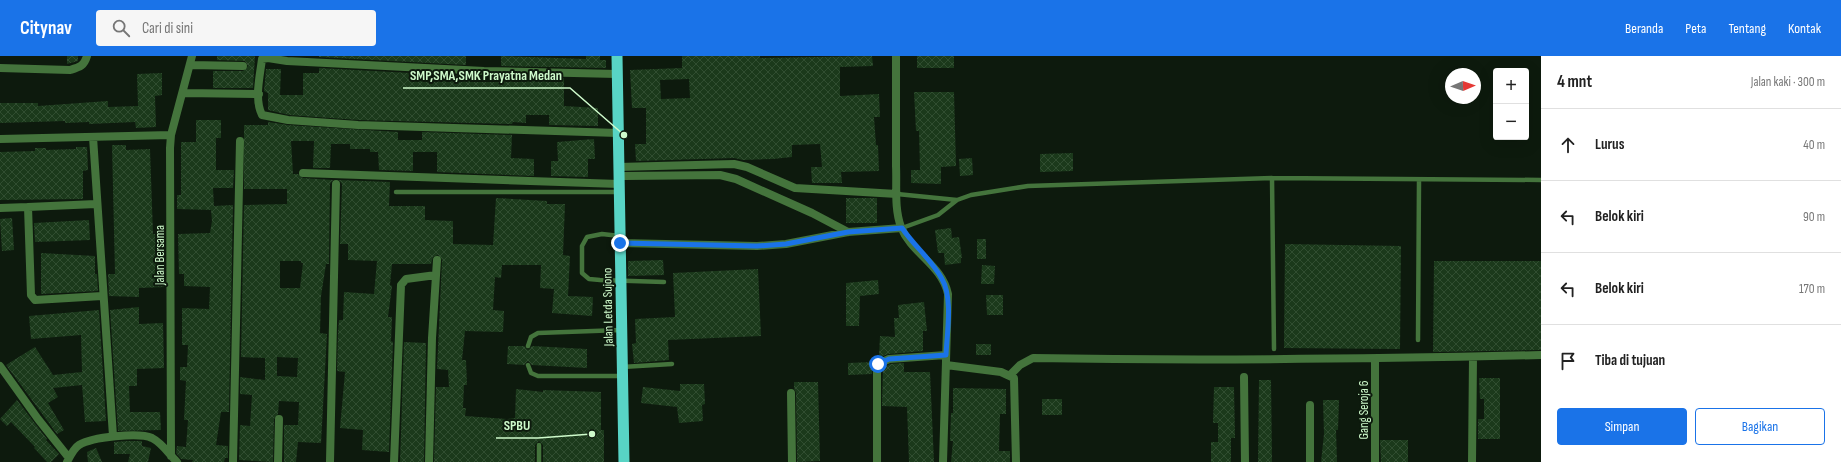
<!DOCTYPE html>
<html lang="id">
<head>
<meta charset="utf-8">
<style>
	body { margin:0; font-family:"Sofia Sans Condensed",sans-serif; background:#f6f6f6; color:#222 }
	.controls { position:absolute; right:12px; top:12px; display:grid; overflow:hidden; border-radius:4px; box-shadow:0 4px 16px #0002 }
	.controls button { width:36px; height:36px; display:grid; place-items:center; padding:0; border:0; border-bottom:1px solid #e0e0e0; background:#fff; color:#222; font:20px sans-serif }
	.compass { position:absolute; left:1445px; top:12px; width:36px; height:36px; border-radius:50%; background:#fff; box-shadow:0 4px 16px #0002; rotate:88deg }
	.stop { position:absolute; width:12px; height:12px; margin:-9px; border:3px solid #1a73e8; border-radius:50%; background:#fff }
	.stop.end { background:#1a73e8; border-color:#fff; box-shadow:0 1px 4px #0008 }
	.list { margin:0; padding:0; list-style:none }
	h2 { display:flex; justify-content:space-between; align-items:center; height:52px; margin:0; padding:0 16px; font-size:17px }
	h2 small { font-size:13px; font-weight:400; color:#767676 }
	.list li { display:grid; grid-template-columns:26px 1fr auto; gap:12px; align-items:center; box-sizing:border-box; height:72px; padding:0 16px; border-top:1px solid #e0e0e0 }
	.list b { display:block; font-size:15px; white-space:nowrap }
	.list em { font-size:13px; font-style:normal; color:#767676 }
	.actions { display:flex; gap:8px; padding:12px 16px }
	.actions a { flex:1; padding:9px 0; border:1px solid #1a73e8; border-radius:4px; text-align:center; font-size:14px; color:#1a73e8 }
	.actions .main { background:#1a73e8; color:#fff }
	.icon { flex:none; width:22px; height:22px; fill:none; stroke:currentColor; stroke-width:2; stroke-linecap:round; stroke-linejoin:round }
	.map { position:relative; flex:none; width:1541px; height:406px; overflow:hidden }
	header { display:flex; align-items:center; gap:24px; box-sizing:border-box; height:56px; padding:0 20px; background:#1a73e8; color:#fff }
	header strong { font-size:19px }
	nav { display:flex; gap:22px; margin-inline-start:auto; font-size:14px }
	.search { width:280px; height:36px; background:#f6f6f6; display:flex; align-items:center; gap:10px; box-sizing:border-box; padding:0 14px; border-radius:4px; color:#767676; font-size:15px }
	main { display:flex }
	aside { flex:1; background:#fff }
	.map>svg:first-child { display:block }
</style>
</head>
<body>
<header>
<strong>Citynav</strong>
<div class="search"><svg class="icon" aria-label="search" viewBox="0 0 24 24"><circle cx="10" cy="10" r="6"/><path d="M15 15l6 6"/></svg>Cari di sini</div>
<nav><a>Beranda</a><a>Peta</a><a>Tentang</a><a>Kontak</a></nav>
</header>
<main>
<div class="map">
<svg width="1541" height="406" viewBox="0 0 1541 406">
	<defs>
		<pattern id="building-cross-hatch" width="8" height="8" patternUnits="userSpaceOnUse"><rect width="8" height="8" fill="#1b391b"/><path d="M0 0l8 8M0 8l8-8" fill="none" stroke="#304d30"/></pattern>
	</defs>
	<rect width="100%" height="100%" fill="#0d1a0d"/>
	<path fill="url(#building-cross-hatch)" fill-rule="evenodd" d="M67 0H78V5L67 8Z
		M217 0H255L253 32H213V15H243L248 10 245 5 217 4Z
		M319 0H466V9L319 1Z
		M501 0 586 3V0H600V4H606V12L501 10Z
		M682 0H760V2L872 0 873 10 840 11V40L879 38 880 61H874L876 89H878L879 115 841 116 842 127H812L811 111H822L820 88 792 89V101L773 103 743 104 734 102 636 105 635 88H646V52H632L630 14 682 12ZM689 23 690 42 661 43 660 24Z
		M917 0H954V12H917Z
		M319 12 466 20V23H470V26H501V21L564 22V50L598 52V70L549 69V59H526V67L513 66 512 68 358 64 289 59 268 54V37L264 35 266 13H281L280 39H303V17H319Z
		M162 17V39L155 40 156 71 136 72 135 66 89 68V66L65 67V65L0 67V47H38V50L108 45V51L138 50 137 18Z
		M914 36H954L956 110 941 111V128L911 127V114H920L919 75H916Z
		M196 64H221V82H216V114H234L233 132H213L214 150 233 149 229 356H221L216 389 228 390V402H225L224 406H192L193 404 181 403 176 397 177 390 186 391 188 364H184L186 325 180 324V311H187L188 289H182V252L209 253 210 231 184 230V218H179L178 178 210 177 212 165 211 154 177 153V139H181V86H196Z
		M268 66 288 69 398 76V84H422V76L512 79 511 102 534 103V120L437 116V96H413V115L379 114 378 96H370V93H350V88H331L330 112H313L314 85H291L293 118H298L303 122 333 124 330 128 329 208H326L321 240 320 277 327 278 321 387 298 386 296 406H284V369H298L299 346 279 345 278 358 274 363 273 406 239 404 240 369 250 370 252 339 240 338V321L265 324V302L241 301 244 149 287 148V133H244V69H268ZM280 205H301V207H303L300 232H280ZM277 301 298 302 297 321 277 320Z
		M594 83 595 103H588V121L551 120V105H558L557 86Z
		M112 89H126V94L150 93 153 178H157L158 216 164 215 165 231 139 232V241L109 240 108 218H115Z
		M76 91H87L88 114 83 115V143L0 144V96L35 95V92H46V94L76 93Z
		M1073 97V115L1040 116V98Z
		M972 102 973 119 960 120 959 103Z
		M339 124 390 126 389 150H425V164L453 165V188L493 189 496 142 547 145V148H565L563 199 570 200 568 240 593 241 592 260 552 257 554 233 540 232 541 209H502L501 222 495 221 493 254 504 255 503 276 465 275 462 304H466L467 329H464L463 352H466L465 360 507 363 515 362 516 333 543 336V334L601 336V374H604V406H543V389L539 385 535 389V406H434L436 331H449L448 314 437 313 442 204 438 199 433 201 431 208H392L390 229 392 230 388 261H392L391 285 393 286 389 396 362 394 363 374 340 372 345 316 337 315 338 276 339 264H343L344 236 374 238 377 205 348 204V188H340L342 128Z
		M846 142H877V167H846Z
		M12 162 14 194 2 195 0 163Z
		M89 164 90 184 35 186 34 167Z
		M951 172 952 182 959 181 962 202H961V207L945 209 944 197H938L935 174Z
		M977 183H986V203H977Z
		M1285 188 1401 190 1400 293 1284 292Z
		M41 197 95 200V218H97L98 235 41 238Z
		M663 204 664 219 628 220V205Z
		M1434 205H1541V294L1433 296Z
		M982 209 995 210 994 228H981Z
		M758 213 761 280 668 284 669 304 634 307 632 288 636 287 635 263 675 261 673 217Z
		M878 224 879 238 860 240 859 270H846V227Z
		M986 239H1003V259H987Z
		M924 246 927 275H923V295L889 298 879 301 880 280 895 281 894 262H899L898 249Z
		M139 251V268L163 267 164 312 137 313V330H129L130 356H160L161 374 118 375 110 254Z
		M99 254 106 365 85 366 82 329 53 332 58 341 48 347 64 374 57 378 6 309 35 291 53 319 82 316 81 279 31 283 29 260Z
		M404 286 426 287 424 406H400Z
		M976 288H991V299H976Z
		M508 290H524L528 294 532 290 587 293V312L532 309 528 305 524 309 507 308Z
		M873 306 872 318 848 319V307Z
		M904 307V316H930L934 406H909L907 351 882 350 883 312 890 308Z
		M1479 322H1500V383H1478V363H1484V343H1480Z
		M1259 324H1271L1272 406H1258Z
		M794 326H818L820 405 797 406 796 337 794 332Z
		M680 328H704L705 348 702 349 703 365 679 367 677 351 641 347 643 331 680 335Z
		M1214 331H1234L1235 382H1231V406H1211V386H1218V367H1213Z
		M953 332 1006 333V358H1000L999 395H1010V406H951L953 385H950L951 357H953Z
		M1042 343H1062V359H1042Z
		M17 344 47 383 46 384 59 398 51 406H47L34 392 35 391 11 366 7 370 0 363Z
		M1323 344H1339L1338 374H1336L1337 406H1321L1324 378Z
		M1380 384H1408V406H1381Z
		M127 385H142V390L151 392 148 406H128L130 398H114V386Z
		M96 392 102 406H88L87 396Z"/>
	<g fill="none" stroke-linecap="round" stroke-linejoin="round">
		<path stroke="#44743c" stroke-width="4.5" d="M1272 122 1274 293
			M396 136H619
			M897 138 957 144
			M902 172 938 159 957 144 971 139 1028 130 1272 122 1541 124
			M620 180 602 178 587 181 582 190V217L589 223 600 224 664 226
			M1418 284 1419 125
			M528 290 531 281 538 277 621 274
			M528 309 531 317 538 320H622
			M622 311 672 308
			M539 406V389"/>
		<path stroke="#44743c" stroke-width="8" d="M896 0C896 37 896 73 896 110 897 130 894 152 901 171 911 197 942 209 948 238L943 406
			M191 9 243 10
			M0 12 70 14C80 11 84 10 87 0
			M617 18 484 15 287 5 268 2 262 3C260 20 254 43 262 59L288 64 358 69 618 77
			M184 37 259 38
			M93 81 113 380
			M0 83 171 79
			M618 111 734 108 747 111 795 132 897 138
			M303 117 619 128
			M625 120 720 119 736 123 812 157 848 176
			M96 148 28 151 31 239 35 244 102 240
			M0 152 28 151
			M620 187 757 190 786 188 848 176 902 172
			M1375 303V406
			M946 309 1001 316 1014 322 1016 406
			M0 310 38 363 69 402
			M1010 319 1020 309 1033 302C1202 305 1372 303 1541 299
			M1244 321 1245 406
			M791 337 792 406
			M1310 349V406
			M171 400 170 92 171 79 192 0
			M67 406C70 400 74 392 79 389 92 381 139 376 152 382 162 387 169 398 177 406
			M233 406 240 85
			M278 406 279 363
			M330 406 336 128
			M394 406 401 229 406 223 436 219
			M429 406 432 282 437 204
			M877 406V313L878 308 889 303 946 299
			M1472 406 1473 301"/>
		<path stroke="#58d4c5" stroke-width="11" d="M617 0 624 406"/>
	</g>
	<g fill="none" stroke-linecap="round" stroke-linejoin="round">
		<path stroke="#1a73e8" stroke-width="5" d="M620 187 757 190 786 188 848 176 902 172C914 190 932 204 942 223 953 242 947 277 946 299L889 303 878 308"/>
	</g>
	<g text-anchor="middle" stroke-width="4" stroke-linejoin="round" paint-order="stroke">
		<g font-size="13" fill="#cefacb" stroke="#0d1a0d">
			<text transform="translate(159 199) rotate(-90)" y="5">Jalan Bersama</text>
			<text transform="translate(607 251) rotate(-91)" y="5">Jalan Letda Sujono</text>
			<text transform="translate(1363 354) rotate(-90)" y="5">Gang Seroja 6</text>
		</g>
	</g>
	<path fill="none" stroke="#cefacb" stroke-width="1.5" d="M624 79L570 32H403M592 378L538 382H496"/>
	<g fill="#cefacb" stroke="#0d1a0d" stroke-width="1.5">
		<circle cx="624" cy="79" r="4"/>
		<circle cx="592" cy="378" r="4"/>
	</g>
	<g font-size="14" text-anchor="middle" font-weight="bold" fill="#cefacb" stroke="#0d1a0d" stroke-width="4" stroke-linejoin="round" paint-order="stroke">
		<text x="486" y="24">SMP,SMA,SMK Prayatna Medan</text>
		<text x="517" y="374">SPBU</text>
	</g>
</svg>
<div class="controls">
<button>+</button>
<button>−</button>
</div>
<svg class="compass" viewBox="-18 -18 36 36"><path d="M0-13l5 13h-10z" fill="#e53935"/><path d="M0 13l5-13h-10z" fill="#767676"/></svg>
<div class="stop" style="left:878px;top:308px"></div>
<div class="stop end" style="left:620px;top:187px"></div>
</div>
<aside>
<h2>4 mnt<small>Jalan kaki · 300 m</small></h2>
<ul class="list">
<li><svg class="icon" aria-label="ahead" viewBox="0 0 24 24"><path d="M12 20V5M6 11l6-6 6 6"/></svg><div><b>Lurus</b></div><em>40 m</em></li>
<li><svg class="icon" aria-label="left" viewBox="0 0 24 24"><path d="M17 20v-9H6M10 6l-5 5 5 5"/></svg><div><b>Belok kiri</b></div><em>90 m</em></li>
<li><svg class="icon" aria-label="left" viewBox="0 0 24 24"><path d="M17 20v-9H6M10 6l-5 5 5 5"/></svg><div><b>Belok kiri</b></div><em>170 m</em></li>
<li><svg class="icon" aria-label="arrive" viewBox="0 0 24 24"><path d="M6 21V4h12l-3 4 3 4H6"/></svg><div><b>Tiba di tujuan</b></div></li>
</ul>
<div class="actions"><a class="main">Simpan</a><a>Bagikan</a></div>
</aside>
</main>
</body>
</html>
